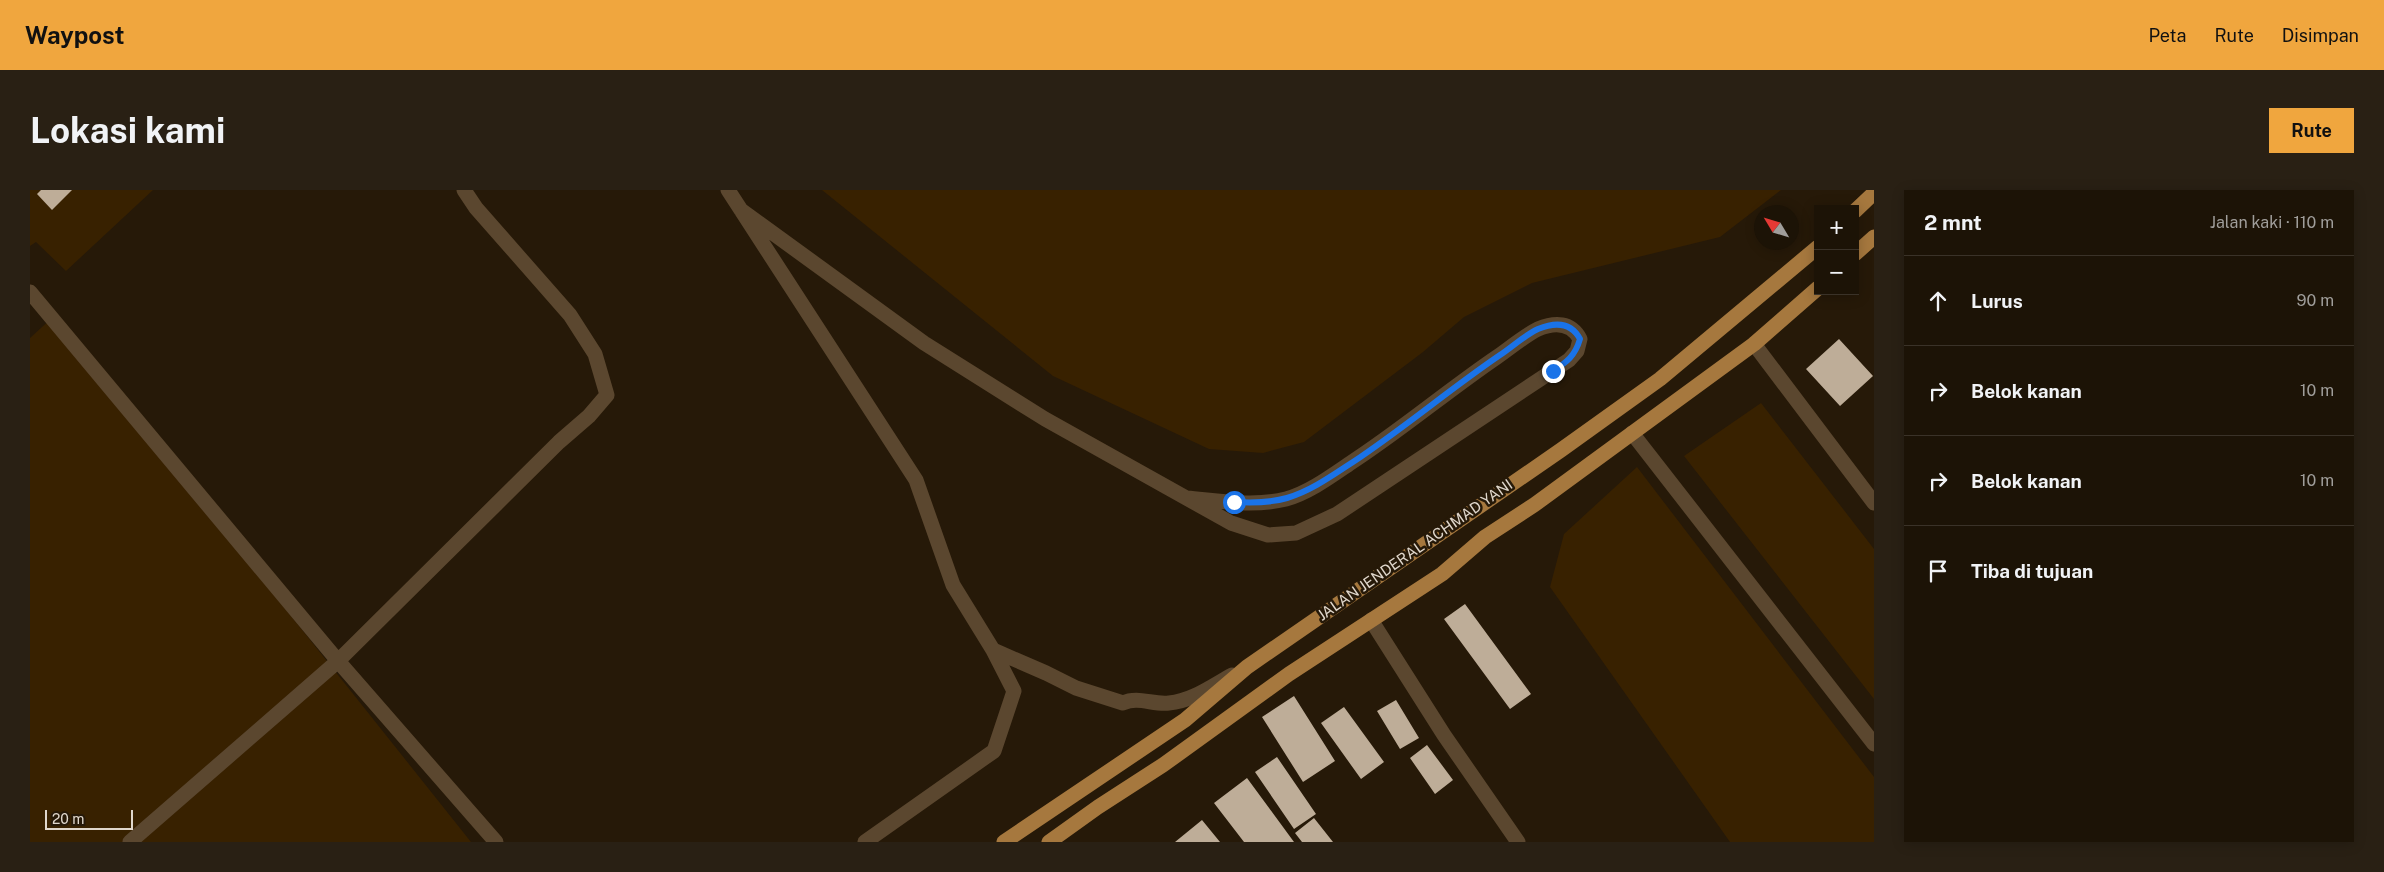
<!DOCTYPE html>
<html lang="id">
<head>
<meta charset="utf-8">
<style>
	body { margin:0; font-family:"Public Sans",sans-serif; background:#292014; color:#f1f3f6 }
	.controls { position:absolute; right:15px; top:15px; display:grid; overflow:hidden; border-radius:0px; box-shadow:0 2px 12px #0003 }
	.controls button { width:45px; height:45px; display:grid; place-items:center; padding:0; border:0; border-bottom:1px solid #3a3228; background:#1c1306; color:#f1f3f6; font:25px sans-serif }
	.compass { position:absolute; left:1724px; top:15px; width:45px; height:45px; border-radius:50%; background:#1c1306; box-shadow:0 2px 12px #0003; rotate:308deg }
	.scale { position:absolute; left:15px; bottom:12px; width:88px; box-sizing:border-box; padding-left:5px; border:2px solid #e0d7cc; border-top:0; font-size:14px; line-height:18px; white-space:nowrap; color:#e0d7cc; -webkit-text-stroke:4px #261908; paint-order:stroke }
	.stop { position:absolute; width:15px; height:15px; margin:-11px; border:4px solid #1a73e8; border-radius:50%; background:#fff }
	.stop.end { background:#1a73e8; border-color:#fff; box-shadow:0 1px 5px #0008 }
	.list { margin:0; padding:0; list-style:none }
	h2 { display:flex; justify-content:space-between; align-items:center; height:65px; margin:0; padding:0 20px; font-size:21px }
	h2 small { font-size:16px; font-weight:400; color:#a09e9b }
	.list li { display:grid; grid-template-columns:32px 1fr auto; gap:15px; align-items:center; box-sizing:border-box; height:90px; padding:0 20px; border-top:1px solid #3a3228 }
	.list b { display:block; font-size:19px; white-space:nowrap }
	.list em { font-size:16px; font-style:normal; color:#a09e9b }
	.icon { flex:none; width:28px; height:28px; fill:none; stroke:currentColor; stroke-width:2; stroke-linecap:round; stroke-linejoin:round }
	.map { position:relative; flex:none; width:1844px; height:652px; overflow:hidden; border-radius:0px }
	header { display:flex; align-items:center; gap:30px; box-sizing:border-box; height:70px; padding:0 25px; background:#f0a63e; color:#111 }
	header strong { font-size:24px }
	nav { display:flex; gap:28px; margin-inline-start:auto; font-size:18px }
	.intro { display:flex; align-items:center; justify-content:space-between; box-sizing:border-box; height:120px; padding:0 30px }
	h1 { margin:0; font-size:35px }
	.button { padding:12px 22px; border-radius:0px; background:#f0a63e; color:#111; font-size:18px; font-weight:700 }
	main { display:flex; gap:30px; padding:0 30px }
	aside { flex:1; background:#1c1306; border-radius:0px; box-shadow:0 2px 12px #0003 }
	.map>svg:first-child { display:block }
</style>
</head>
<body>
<header>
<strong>Waypost</strong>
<nav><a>Peta</a><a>Rute</a><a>Disimpan</a></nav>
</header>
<div class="intro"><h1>Lokasi kami</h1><a class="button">Rute</a></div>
<main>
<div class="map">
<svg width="1844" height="652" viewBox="0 0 1844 652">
	<rect width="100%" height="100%" fill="#261908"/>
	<path fill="#382100" d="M0 0H123L36 81 6 52 0 56Z
		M792 0H1751L1690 47 1502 93 1434 127 1393 162 1274 252 1233 263 1179 259 1023 186Z
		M23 127 441 652H0V148Z
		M1731 213 1844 359V509L1654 266Z
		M1607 277 1844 587V652H1700L1520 397 1534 344Z"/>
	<path fill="#bead98" d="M11 0H42L22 20 7 4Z
		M1809 149 1843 186 1810 216 1776 179Z
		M1435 414 1501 504 1480 519 1414 429Z
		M1264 506 1305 571 1273 592 1232 527Z
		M1366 510 1389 548 1370 559 1347 521Z
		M1314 517 1354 572 1331 589 1291 533Z
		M1397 555 1423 590 1405 604 1380 568Z
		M1247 567 1286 624 1264 639 1225 582Z
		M1217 588 1264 652H1214L1184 613Z
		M1284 628 1303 652H1272L1265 643Z
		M1172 630 1190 652H1145Z"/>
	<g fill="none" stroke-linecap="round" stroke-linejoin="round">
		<path stroke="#5b472f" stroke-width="15" d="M698 0 886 290 923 395 963 460 1016 483 1046 498 1093 513C1108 506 1123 515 1139 513 1162 511 1182 496 1202 485
			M711 20 894 153 1015 229 1201 333 1238 345 1266 343 1307 324 1539 170 1547 161 1550 149C1541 132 1525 132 1508 139 1494 146 1480 158 1467 167 1417 201 1370 241 1319 274 1300 287 1278 303 1256 309 1224 317 1190 311 1157 308
			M0 102 308 471 466 652
			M1724 154 1844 313
			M1602 243 1844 554
			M100 652 308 471 529 252 559 226 577 205 565 164 540 125 446 18 434 0
			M835 652 964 561 984 501 963 460"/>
		<path stroke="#5b472f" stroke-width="15" d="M1341 430 1414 545 1488 652"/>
		<path stroke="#a6783e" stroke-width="15" d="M1825 21 1844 3
			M1825 64 1844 47
			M974 652 1155 530 1217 477 1531 260 1630 189 1788 57
			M1019 652 1068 617 1133 575 1259 484 1412 384 1455 347 1504 315 1724 154 1788 98"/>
	</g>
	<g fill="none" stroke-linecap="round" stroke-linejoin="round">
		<path stroke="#1a73e8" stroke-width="6" d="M1204 312C1221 313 1240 313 1257 308 1281 301 1303 285 1323 272 1374 238 1420 199 1470 165 1482 157 1495 145 1508 139 1525 132 1541 132 1550 149 1545 166 1537 172 1523 181"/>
	</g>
	<g text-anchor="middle" stroke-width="5" stroke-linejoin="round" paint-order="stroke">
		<g font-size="15" fill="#e0d7cc" stroke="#261908">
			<text transform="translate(1385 360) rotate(-35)" y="5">JALAN JENDERAL ACHMAD YANI</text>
		</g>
	</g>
</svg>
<div class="controls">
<button>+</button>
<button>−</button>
</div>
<svg class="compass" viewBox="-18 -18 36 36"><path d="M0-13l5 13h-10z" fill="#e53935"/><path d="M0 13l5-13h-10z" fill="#a09e9b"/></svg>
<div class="scale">20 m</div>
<div class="stop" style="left:1204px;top:312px"></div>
<div class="stop end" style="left:1523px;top:181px"></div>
</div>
<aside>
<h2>2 mnt<small>Jalan kaki · 110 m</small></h2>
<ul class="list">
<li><svg class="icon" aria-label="ahead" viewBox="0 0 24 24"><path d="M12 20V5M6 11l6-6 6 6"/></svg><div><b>Lurus</b></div><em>90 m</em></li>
<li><svg class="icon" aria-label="right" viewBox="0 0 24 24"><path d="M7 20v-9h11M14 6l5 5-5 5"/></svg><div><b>Belok kanan</b></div><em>10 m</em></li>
<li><svg class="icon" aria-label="right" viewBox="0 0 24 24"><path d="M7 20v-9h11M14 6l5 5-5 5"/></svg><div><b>Belok kanan</b></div><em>10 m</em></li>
<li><svg class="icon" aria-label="arrive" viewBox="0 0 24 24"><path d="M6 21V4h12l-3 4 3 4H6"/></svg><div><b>Tiba di tujuan</b></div></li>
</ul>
</aside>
</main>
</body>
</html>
